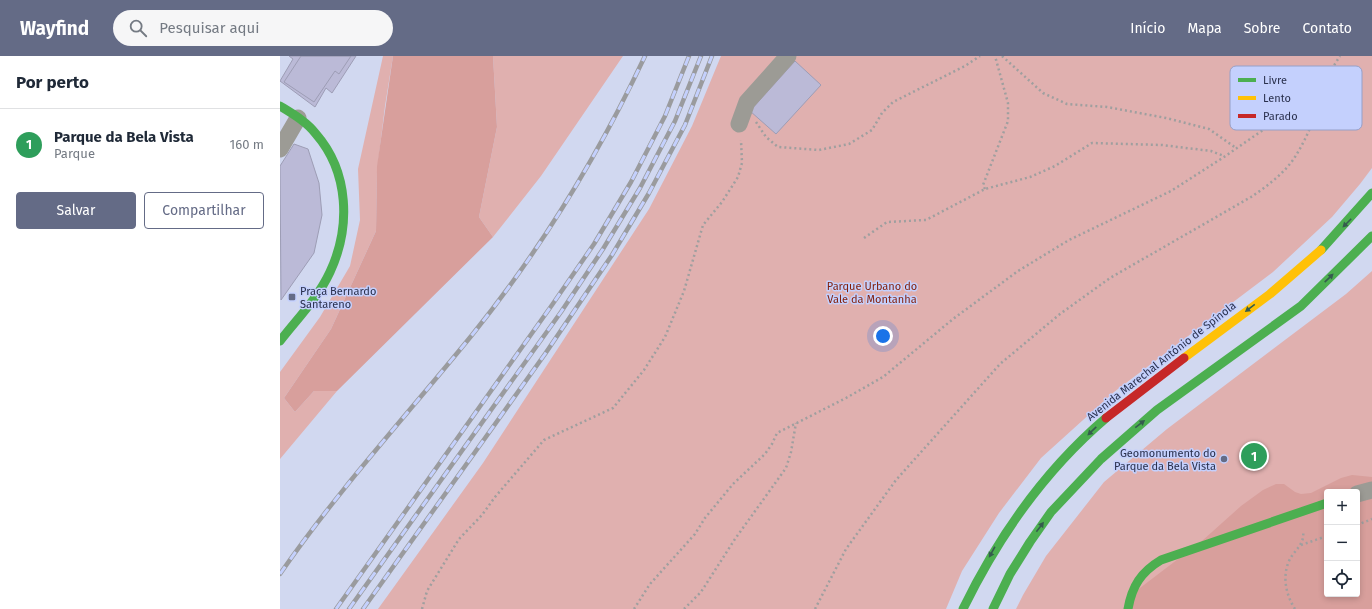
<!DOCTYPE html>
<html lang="pt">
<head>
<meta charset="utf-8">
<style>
	body { margin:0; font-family:"Fira Sans",sans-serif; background:#f6f6f7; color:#1f2937 }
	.controls { position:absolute; right:12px; bottom:12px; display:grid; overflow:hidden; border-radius:4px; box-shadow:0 2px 6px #0003 }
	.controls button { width:36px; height:36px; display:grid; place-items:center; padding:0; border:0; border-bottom:1px solid #e0e1e3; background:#fff; color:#1f2937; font:20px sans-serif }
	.you { position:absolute; left:603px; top:280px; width:14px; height:14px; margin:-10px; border:3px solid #fff; border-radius:50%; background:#1a73e8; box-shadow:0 0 0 6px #1a73e833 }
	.badge { display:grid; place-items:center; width:26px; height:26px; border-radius:50%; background:#646b86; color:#fff; font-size:13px; font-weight:700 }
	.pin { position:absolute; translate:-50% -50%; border:2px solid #fff; box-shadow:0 1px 4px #0006 }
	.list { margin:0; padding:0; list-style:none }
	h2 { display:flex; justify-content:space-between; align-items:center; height:52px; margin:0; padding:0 16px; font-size:17px }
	h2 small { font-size:13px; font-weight:400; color:#747a83 }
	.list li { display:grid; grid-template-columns:26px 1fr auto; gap:12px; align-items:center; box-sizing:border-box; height:72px; padding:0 16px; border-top:1px solid #e0e1e3 }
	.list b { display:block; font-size:15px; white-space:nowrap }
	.list p { margin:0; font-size:13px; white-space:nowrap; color:#747a83 }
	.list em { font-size:13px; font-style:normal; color:#747a83 }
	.actions { display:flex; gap:8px; padding:12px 16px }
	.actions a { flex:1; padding:9px 0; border:1px solid #646b86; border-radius:4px; text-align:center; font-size:14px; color:#646b86 }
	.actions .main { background:#646b86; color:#fff }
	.icon { flex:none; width:22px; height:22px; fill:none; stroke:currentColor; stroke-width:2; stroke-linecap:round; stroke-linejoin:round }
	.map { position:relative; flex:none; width:1092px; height:553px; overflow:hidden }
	header { display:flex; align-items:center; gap:24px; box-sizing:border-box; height:56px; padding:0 20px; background:#646b86; color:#fff }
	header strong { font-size:19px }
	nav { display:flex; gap:22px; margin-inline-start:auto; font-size:14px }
	.search { width:280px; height:36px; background:#f6f6f7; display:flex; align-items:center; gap:10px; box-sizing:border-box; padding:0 14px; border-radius:22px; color:#747a83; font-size:15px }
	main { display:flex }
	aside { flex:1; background:#fff }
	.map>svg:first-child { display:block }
</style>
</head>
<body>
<header>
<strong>Wayfind</strong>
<div class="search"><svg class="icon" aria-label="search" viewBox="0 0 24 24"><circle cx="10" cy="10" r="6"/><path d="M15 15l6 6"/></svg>Pesquisar aqui</div>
<nav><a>Início</a><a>Mapa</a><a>Sobre</a><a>Contato</a></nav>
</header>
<main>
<aside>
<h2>Por perto<small></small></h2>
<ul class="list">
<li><span class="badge" style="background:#2e9e5b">1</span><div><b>Parque da Bela Vista</b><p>Parque</p></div><em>160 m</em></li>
</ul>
<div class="actions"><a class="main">Salvar</a><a>Compartilhar</a></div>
</aside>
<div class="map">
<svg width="1092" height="553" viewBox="0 0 1092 553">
	<rect width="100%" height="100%" fill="#d1d8f0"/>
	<path fill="#e0b0af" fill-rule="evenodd" d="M103 0H113L105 50 97 115 96 175 51 273 4 342 15 356 34 335H57L0 403V316L40 261 70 210 80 164 78 113Z
		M213 0H343L261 120 213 181 199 161 217 71Z
		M441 0H1092V112L1080 128 1052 161 993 216 834 336 761 402 719 457 682 515 666 553H98L203 407 369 153 412 70Z
		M1092 215V553H736L743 539 766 500 824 426 887 373 1066 238ZM1047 436H1077V538H1047Z"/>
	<path fill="#d89f9c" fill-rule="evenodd" d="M113 0H213L217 71 199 161 213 181 57 335H34L15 356 4 342 51 273 96 175 97 110Z
		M1072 419 1092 421V553H851L856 535 923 484 961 450 983 434 996 428H1004L1015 436 1021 438 1031 437 1061 422ZM1047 436H1077V538H1047Z"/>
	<path fill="#bbbad7" stroke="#9d9db5" d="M9 0H76L52 37 46 32 35 51 0 25 13 3Z
		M21 0H71L59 18 55 15 34 46 4 26Z
		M515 5 541 29 496 78 470 55Z
		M14 88 28 93 39 127 42 159 34 197 1 244 0 110Z"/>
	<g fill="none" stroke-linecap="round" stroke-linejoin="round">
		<path stroke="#9f9f9f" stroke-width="2.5" stroke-dasharray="2 3" stroke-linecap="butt" d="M722 0 763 37 787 48 827 51 886 62 929 73 956 92
			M476 66 486 81 498 91 539 94 569 88 592 74 602 57 613 46 685 10 700 0
			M705 133 703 129 728 65V47L715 0
			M584 182 607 166 646 164 705 133 750 121 775 110 812 87 882 89 931 95 944 100
			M1077 469 1092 463
			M1021 489 1047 480
			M142 553 147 535 179 483 202 459 215 441 264 384 333 352 364 314 385 281 404 235 423 169 442 146 458 121 462 107 461 84
			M354 553 370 528 415 478 425 462 453 428 485 398 492 388 497 377 566 342 603 321 673 263 738 215 789 184 891 135 944 101 1022 47 1053 11 1060 0
			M404 553 421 536 455 483 506 412 511 396 516 367
			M535 553 566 493 616 424 720 308 780 258 830 222 971 141C986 131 1002 119 1013 104 1031 77 1041 44 1052 13
			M1015 553C1006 539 1002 521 1009 505 1014 494 1025 489 1023 475"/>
		<path stroke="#9c9b95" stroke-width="17" d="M459 68 467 46 508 0
			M0 93 18 62
			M1077 438 1092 434"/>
		<path stroke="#4caf50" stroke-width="9" d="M0 50C13 58 27 66 36 78 69 116 71 171 50 216 38 242 17 263 0 285
			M1041 194 1092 137
			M683 553C719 479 764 415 826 362
			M713 553 730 518 750 486 771 456 821 403 877 354 1021 250 1092 180
			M848 553C852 530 861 516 881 504L1047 447"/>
		<path stroke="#ffc107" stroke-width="9" d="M904 302 990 238 1041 194"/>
		<path stroke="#c62828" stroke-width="9" d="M826 362 904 302"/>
		<defs>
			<path id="rail" d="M0 518C58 434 128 358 192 279 262 192 318 100 365 0
				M56 553 272 249 314 188 351 126 385 60 409 0
				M69 553 281 256 323 193 360 132 395 65 421 0
				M83 553 265 298 332 199 369 137 405 69 432 0"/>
		</defs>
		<use href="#rail" stroke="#9a9b9e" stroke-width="4.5"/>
		<use href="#rail" stroke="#c4d0fd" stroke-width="3" stroke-dasharray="9" stroke-linecap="butt"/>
	</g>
	<defs><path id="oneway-solid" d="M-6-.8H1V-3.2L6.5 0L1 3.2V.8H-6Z"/></defs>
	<g fill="#355c4e">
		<use href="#oneway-solid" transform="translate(1067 167) rotate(135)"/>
		<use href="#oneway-solid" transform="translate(1049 222) rotate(-44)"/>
		<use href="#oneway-solid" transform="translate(970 252) rotate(143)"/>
		<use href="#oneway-solid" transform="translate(860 368) rotate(-38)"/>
		<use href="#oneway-solid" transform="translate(812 375) rotate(136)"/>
		<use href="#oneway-solid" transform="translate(760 471) rotate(-53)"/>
		<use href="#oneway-solid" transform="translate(712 496) rotate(119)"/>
	</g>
	<g fill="#646b86" stroke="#c4d0fd" stroke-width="1.5">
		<rect x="8" y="237" width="8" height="8" rx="2"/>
		<circle cx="944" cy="403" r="4"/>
	</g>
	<g text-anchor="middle" stroke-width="3" stroke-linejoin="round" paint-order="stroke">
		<g font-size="11" fill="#821d08" stroke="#c4d0fd">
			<text x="592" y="234">Parque Urbano do<tspan x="592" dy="13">Vale da Montanha</tspan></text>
		</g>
		<g font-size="11" fill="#29304d" stroke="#c4d0fd" text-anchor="start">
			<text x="20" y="239">Praça Bernardo<tspan x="20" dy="13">Santareno</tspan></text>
			<text x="936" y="401" text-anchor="end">Geomonumento do<tspan x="936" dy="13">Parque da Bela Vista</tspan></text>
		</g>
		<g font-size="11" fill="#29304d" stroke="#c4d0fd">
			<text transform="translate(881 305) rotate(-38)" y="4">Avenida Marechal António de Spínola</text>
		</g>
	</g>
	<rect x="950" y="10" width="132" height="64" rx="6" fill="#c4d0fd" stroke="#96a0c8" stroke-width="1"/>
	<rect x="958" y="22" width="18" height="4" fill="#4caf50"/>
	<rect x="958" y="40" width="18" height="4" fill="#ffc107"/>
	<rect x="958" y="58" width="18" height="4" fill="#c62828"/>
	<g font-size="11" fill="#29304d">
		<text x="983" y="28">Livre</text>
		<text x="983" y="46">Lento</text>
		<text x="983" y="64">Parado</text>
	</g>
</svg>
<div class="controls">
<button>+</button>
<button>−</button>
<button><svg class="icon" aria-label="locate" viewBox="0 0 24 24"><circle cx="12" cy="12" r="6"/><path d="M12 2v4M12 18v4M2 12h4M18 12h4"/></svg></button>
</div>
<div class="you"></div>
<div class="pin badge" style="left:974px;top:400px;background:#2e9e5b">1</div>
</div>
</main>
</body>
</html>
